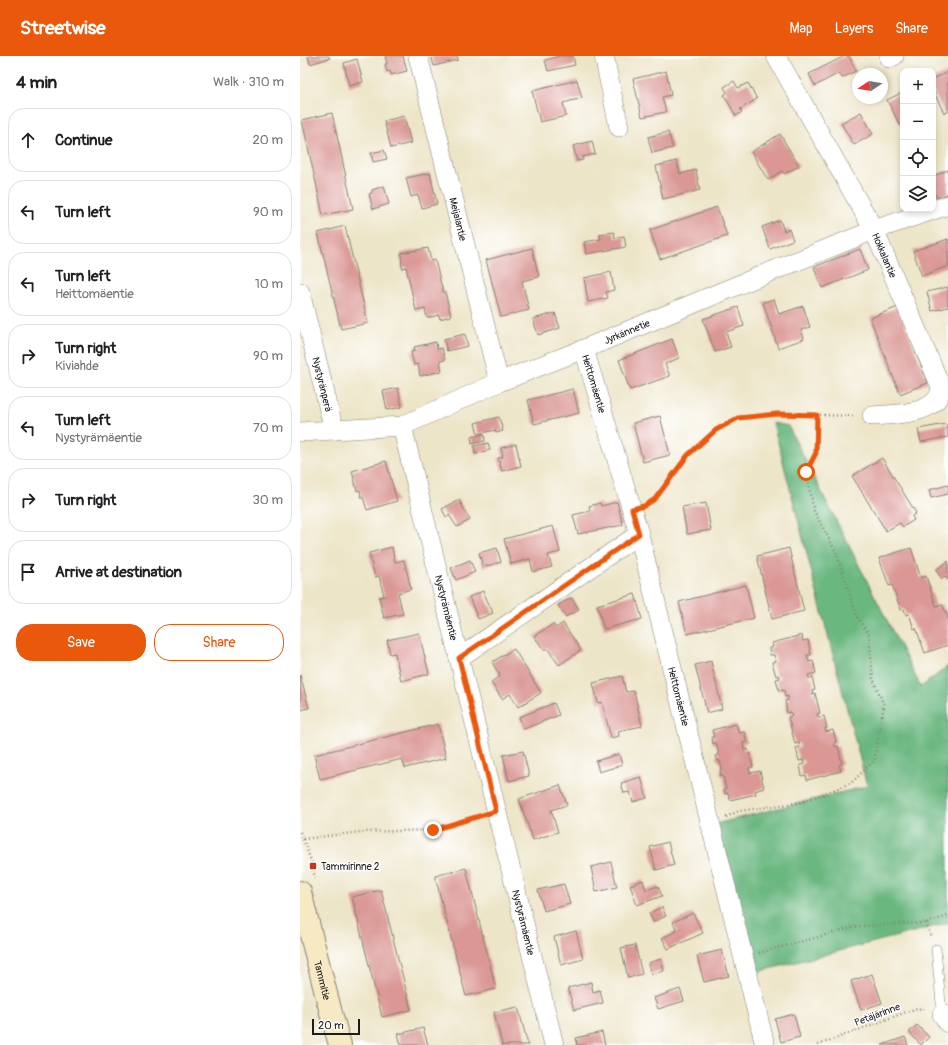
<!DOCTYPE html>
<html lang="en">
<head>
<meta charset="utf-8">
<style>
	body { margin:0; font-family:Pangolin,sans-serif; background:#f2f2f2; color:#202124 }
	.controls { position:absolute; right:12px; top:12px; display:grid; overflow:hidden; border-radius:8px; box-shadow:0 2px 6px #0003 }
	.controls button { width:36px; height:36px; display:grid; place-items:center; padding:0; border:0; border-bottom:1px solid #e0e0e0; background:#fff; color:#202124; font:20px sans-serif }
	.compass { position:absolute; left:552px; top:12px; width:36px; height:36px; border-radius:50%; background:#fff; box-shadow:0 2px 6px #0003; rotate:258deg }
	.scale { position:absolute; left:12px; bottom:10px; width:48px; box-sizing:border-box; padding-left:4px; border:2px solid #1c1c1c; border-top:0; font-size:11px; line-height:14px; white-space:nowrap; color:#1c1c1c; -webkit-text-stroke:3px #fff; paint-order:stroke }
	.stop { position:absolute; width:12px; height:12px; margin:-9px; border:3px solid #ea580c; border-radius:50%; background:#fff }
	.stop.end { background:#ea580c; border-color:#fff; box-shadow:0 1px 4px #0008 }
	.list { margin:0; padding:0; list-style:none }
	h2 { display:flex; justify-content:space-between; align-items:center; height:52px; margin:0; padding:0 16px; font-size:17px }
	h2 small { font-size:13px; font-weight:400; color:#757577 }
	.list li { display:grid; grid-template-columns:26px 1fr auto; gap:12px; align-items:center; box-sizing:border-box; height:64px; margin:0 8px 8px; padding:0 8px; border:1px solid #e0e0e0; border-radius:16px }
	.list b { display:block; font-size:15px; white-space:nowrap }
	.list p { margin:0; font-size:13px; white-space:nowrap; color:#757577 }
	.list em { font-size:13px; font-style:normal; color:#757577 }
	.actions { display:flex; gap:8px; padding:12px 16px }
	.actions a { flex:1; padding:9px 0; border:1px solid #ea580c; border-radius:16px; text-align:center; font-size:14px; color:#ea580c }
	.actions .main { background:#ea580c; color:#fff }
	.icon { flex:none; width:22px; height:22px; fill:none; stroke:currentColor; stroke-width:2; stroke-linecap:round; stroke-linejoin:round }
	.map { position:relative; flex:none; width:648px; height:989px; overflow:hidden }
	header { display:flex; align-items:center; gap:24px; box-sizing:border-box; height:56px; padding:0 20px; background:#ea580c; color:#fff }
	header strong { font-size:19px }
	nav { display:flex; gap:22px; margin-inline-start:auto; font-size:14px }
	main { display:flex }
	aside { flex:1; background:#fff }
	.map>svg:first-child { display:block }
</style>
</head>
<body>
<header>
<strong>Streetwise</strong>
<nav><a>Map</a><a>Layers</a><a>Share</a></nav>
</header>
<main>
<aside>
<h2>4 min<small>Walk · 310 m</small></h2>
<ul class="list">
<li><svg class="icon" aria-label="ahead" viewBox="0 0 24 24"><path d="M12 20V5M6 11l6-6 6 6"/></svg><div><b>Continue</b></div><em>20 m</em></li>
<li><svg class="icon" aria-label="left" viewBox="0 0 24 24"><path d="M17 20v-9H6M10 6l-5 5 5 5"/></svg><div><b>Turn left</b></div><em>90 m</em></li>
<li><svg class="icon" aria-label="left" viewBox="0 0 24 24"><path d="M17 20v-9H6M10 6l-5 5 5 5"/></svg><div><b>Turn left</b><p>Heittomäentie</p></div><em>10 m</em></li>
<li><svg class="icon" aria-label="right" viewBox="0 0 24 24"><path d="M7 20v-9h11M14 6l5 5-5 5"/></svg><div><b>Turn right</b><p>Kiviahde</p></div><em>90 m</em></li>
<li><svg class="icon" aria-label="left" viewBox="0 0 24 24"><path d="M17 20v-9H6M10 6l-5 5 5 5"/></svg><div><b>Turn left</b><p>Nystyrämäentie</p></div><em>70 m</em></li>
<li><svg class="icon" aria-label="right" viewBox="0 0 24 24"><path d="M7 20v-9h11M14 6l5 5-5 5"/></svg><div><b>Turn right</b></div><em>30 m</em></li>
<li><svg class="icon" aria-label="arrive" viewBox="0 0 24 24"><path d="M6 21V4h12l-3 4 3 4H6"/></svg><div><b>Arrive at destination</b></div></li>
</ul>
<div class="actions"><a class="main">Save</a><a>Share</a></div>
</aside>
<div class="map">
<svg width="648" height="989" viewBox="0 0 648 989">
	<rect width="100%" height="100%" fill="#fff"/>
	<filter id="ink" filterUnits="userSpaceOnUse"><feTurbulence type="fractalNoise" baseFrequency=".025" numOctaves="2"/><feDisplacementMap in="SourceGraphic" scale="8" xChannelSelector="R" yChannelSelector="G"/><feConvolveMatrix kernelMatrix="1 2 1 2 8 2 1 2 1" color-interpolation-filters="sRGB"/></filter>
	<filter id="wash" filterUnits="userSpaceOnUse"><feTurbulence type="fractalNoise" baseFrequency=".012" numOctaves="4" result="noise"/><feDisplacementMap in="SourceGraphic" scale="16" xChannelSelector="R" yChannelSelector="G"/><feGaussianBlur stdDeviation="0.9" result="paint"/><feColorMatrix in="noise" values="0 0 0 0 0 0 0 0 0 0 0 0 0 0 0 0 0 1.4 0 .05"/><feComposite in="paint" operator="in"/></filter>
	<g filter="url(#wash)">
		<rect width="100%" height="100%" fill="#ede5c8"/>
		<path fill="#6bb780" stroke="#446a4e" d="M473 367 488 370 621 631 648 610V867L446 919 411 769 567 730Z"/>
		<g id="blocks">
			<path fill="#da9794" d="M8 0H29L30 2 10 8Z
				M85 0H103L107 15 91 19 90 15 87 16 85 8H87Z
				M131 0H157L158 4 134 10Z
				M260 0H273L275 9 248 15 245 4Z
				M545 0H549L556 15 542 22 539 17 515 30 509 18Z
				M57 3 63 26 49 30 44 7Z
				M366 15 371 39 362 41 366 56 342 61 333 23Z
				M648 16V56L644 57 633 34V23Z
				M277 24 282 42 263 47 266 60 240 66 232 35Z
				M434 25 438 32 448 27 457 43 440 53 442 56 436 60 424 39 427 37 424 31Z
				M603 36V67L600 69 587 44Z
				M561 56 573 78 554 89 541 67Z
				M32 57 53 153 23 159 2 64Z
				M104 60 111 87 91 92 84 65Z
				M368 76 373 92 352 97 348 81Z
				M480 78 499 110 484 118 482 115 468 124 451 96Z
				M292 85 295 98 282 101 283 104 277 105 273 90Z
				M84 94 87 103 73 106 71 97Z
				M377 105 380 118 396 114 400 134 363 143 356 110Z
				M648 114V138L637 142 635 138H633V120Z
				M130 117 137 148 122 152 118 139 111 141 106 122Z
				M84 130 89 148 73 153 69 138 72 137V134Z
				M417 151 427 180 360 203 350 174Z
				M480 164 484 175 489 173 493 184 470 193 462 171Z
				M45 170 68 267 41 273 18 177Z
				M314 176 315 182 324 180 326 191 286 198 284 186 301 183 300 178Z
				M648 183V210L622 220 613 195Z
				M128 192 131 205 135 204 143 236H145L151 260 140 263 139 259 127 262 125 253 116 255 106 211 102 212 101 197Z
				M232 192 239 221 222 225 229 254 201 261 186 204Z
				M560 193 568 214 522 232 514 211Z
				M311 216 314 234 306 236 308 242 288 246 284 222Z
				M648 231V251L632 255 627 236Z
				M474 243 479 258 503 250 510 271 501 274 504 283 478 292 463 246Z
				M438 251 444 270 426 276 431 291 415 296 403 263Z
				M598 251 628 327 600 338 570 262Z
				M255 257 260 272 238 279 233 263Z
				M165 278 168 290 147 295 144 283Z
				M372 283 379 302 365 308 370 320 330 334 319 304Z
				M136 286 137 293 142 292 145 304 140 305 142 315 120 320 118 308 114 309 111 296 115 295 114 291Z
				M98 332 102 351 87 354 83 335Z
				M273 333 279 357 234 368 228 344Z
				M360 360 370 399 343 406 333 367Z
				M199 361 203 375 196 377 195 374 178 378 175 367Z
				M646 368 648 381 621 386 618 373Z
				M184 378 185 385 172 388 171 381Z
				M188 387 190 394 175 398 174 390Z
				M216 388 221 410 202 415 198 402 203 401 201 392Z
				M582 402 616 457 612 460 614 464 603 471 600 467 586 475 552 420Z
				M86 405 97 445 67 454 63 441H61L60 434 57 435 52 415Z
				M648 429V438L631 442 629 434Z
				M159 444 170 464 157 471 149 459 146 461 142 453Z
				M317 446 323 469 278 478 273 459 290 455 289 450 300 447 301 450Z
				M406 447 411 474 387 478 382 451Z
				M253 470 260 496 248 499 252 511 233 516 230 503 211 508 204 483Z
				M92 491 95 506 104 504 111 533 98 537 103 558 84 562 79 541 84 540 79 520 75 521 69 497Z
				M197 492 201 506 183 511 179 497Z
				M489 492 504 555 472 563 457 500Z
				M611 492 621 522 626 520 636 550 642 548 648 561V589L625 597 616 572 614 573 609 558 606 559 604 553 601 554 592 529 589 530 579 502Z
				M170 504 175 516 156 524 151 512Z
				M648 505V524L645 520 642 523 636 514Z
				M446 529 454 562 387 578 379 546Z
				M183 535 193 557 178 563 169 541Z
				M335 538 342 563 304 573 297 549Z
				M272 542 279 554 265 561 258 549Z
				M263 567 281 594 259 609 247 592 244 594 234 580 253 568 256 572Z
				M119 577 129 618 101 625 95 597 90 598 87 584Z
				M502 579 503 585 508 584 511 599H507L509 606 513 605 516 617 508 619 509 622 512 621 515 634 512 635 513 638 515 637 520 657 517 658 518 661 524 660 527 672H525L526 676 533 674 536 686 534 687 535 691 538 690 542 708 539 709 541 715 507 724 506 719 502 720 500 709 504 708 503 704 499 705 496 692 500 691 499 687 495 688 488 661 492 660 491 656 487 657 485 645 488 644V640L485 641 484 634 479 635 476 623 480 622 479 619 476 620 472 606 476 605 474 599H470L469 592 473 591 472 587Z
				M214 593 241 637 218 651 210 638 202 643 191 626 200 620 192 606Z
				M411 605 422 653 407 657 395 609Z
				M0 619 9 652 0 654Z
				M322 620 326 636 334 635 342 670 318 675 319 680 311 682 302 646 298 647 293 627Z
				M254 647 259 659 224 673 219 661Z
				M138 668 146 702 105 712 102 703 20 723 14 699Z
				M436 668 439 677 444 676 447 686 443 687 444 694 448 693 453 711 449 712 450 717 460 715 464 732 455 735 456 738 430 744 428 737 425 738 424 733H426L423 720H421L420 714H422L420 705H418L416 700 419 699 416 687 413 688 412 681H414L412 674Z
				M223 695 229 720 209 725 203 699Z
				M319 698 322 709 299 716 296 705Z
				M341 721 347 742 333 746 330 736 324 737 321 727Z
				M260 729 267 749 251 754 258 776 233 784 219 743Z
				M368 786 374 809 356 814 350 791Z
				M311 806 317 831 296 836 291 811Z
				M166 812 196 933 166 940 135 820Z
				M343 824 346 834 358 830 362 840 337 849 330 829Z
				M264 828 270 848 244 855 238 834Z
				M81 834 111 954 82 961 52 841Z
				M362 851 366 860 353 866 349 857Z
				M393 857 403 877 368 893 362 882 377 875 373 866Z
				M276 875 283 903 261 909 254 881Z
				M335 889 342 918 328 922 321 892Z
				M422 894 429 920 404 926 397 900Z
				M361 903 364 915 351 918 348 907Z
				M572 918 582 947 561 954 551 925Z
				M291 926 293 936 300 934 303 947 274 954 268 932Z
				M380 933 384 945 358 953 354 942Z
				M218 951 228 989H202L194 956Z
				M494 958 500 981 481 986 475 963Z
				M617 969 629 981 621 989 609 976Z
				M123 972 128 989H101L98 978Z
				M302 976 305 989H277L276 982Z
				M605 981 608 989H582Z"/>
		</g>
	</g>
	<g filter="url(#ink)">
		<use href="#blocks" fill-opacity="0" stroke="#848072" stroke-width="1"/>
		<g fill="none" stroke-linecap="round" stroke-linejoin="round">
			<defs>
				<path id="lane" d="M636 893 642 958"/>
				<g id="street">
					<path id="s1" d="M118 0 199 326"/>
					<path d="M304 0 319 71"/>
					<path id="s2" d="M476 0 574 174 641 331C640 360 592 358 572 360"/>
					<path d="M589 2 594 0"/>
					<path id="s3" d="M0 236 34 374"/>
					<path id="s4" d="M284 293 339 478 465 989"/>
					<path id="s5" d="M102 370 254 989"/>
					<path id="s6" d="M0 376 102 370 199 326 284 293 460 220 574 174 648 149"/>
					<path d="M159 602 339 478"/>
					<path d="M642 958 648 967"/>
				</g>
				<g id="secondary">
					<path id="s7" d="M0 836 31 957 40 989"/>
				</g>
			</defs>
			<use href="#lane" stroke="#848072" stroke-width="10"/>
			<use href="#street" stroke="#848072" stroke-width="20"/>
			<use href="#secondary" stroke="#848072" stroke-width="24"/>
			<path stroke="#848072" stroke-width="2.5" stroke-dasharray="1 3" stroke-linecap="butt" d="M348 447 355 443 388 399 415 374 438 362 478 358 555 360
				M426 761 439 755 503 746 551 727 574 705 584 649 573 623 569 579 557 560 536 496 514 455 506 416 516 397 517 359
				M0 776 13 810 15 824
				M3 783 60 776 133 774 181 760
				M626 867 631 881
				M459 897 559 870 626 867 648 860
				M518 989 617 952 626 954"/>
			<use href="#lane" stroke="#fff" stroke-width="9"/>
			<use href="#street" stroke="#fff" stroke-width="19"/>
			<use href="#secondary" stroke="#f6e9c3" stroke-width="22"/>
		</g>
	</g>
	<g fill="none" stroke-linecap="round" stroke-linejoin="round" filter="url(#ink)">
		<path stroke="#ea580c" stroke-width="5" d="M133 774 196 755 159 602 339 478 332 453 344 450 355 443 388 399 416 374 438 362 478 358 517 359 516 397 506 416"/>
	</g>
	<rect fill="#c8321e" stroke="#fff" stroke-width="1.5" x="9" y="806" width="8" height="8" rx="2"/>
	<g text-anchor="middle" stroke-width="3" stroke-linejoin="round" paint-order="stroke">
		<g font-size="10" fill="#1c1c1c" stroke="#fff">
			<text dy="4" stroke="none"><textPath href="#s1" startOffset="168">Meijalantie</textPath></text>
			<text dy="4" stroke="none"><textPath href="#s2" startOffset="227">Hokkalantie</textPath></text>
			<text dy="4" stroke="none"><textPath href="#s6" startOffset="346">Jyrkännetie</textPath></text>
			<text dy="4" stroke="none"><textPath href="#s4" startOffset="36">Heittomäentie</textPath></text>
			<text dy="4" stroke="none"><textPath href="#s3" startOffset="95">Nystyränperä</textPath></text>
			<text dy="4" stroke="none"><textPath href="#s5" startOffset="187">Nystyrämäentie</textPath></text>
			<text dy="4" stroke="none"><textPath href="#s4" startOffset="360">Heittomäentie</textPath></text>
			<text dy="4" stroke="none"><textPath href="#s5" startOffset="511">Nystyrämäentie</textPath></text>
			<text dy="4" stroke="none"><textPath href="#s7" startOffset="91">Tammitie</textPath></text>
			<text transform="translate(577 958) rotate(-21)" y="4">Petäjärinne</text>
		</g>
		<g font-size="10" fill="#1c1c1c" stroke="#fff" text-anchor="start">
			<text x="21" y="814">Tammirinne 2</text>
		</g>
	</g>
</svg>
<div class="controls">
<button>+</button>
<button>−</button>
<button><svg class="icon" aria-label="locate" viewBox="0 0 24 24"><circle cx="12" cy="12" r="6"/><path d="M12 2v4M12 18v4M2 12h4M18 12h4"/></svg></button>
<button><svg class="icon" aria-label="layers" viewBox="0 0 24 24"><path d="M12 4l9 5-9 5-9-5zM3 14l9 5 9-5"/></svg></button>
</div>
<svg class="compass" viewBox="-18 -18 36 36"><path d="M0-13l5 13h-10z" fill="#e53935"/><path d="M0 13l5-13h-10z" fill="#757577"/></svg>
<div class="scale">20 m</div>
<div class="stop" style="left:506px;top:416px"></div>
<div class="stop end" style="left:133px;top:774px"></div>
</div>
</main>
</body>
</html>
